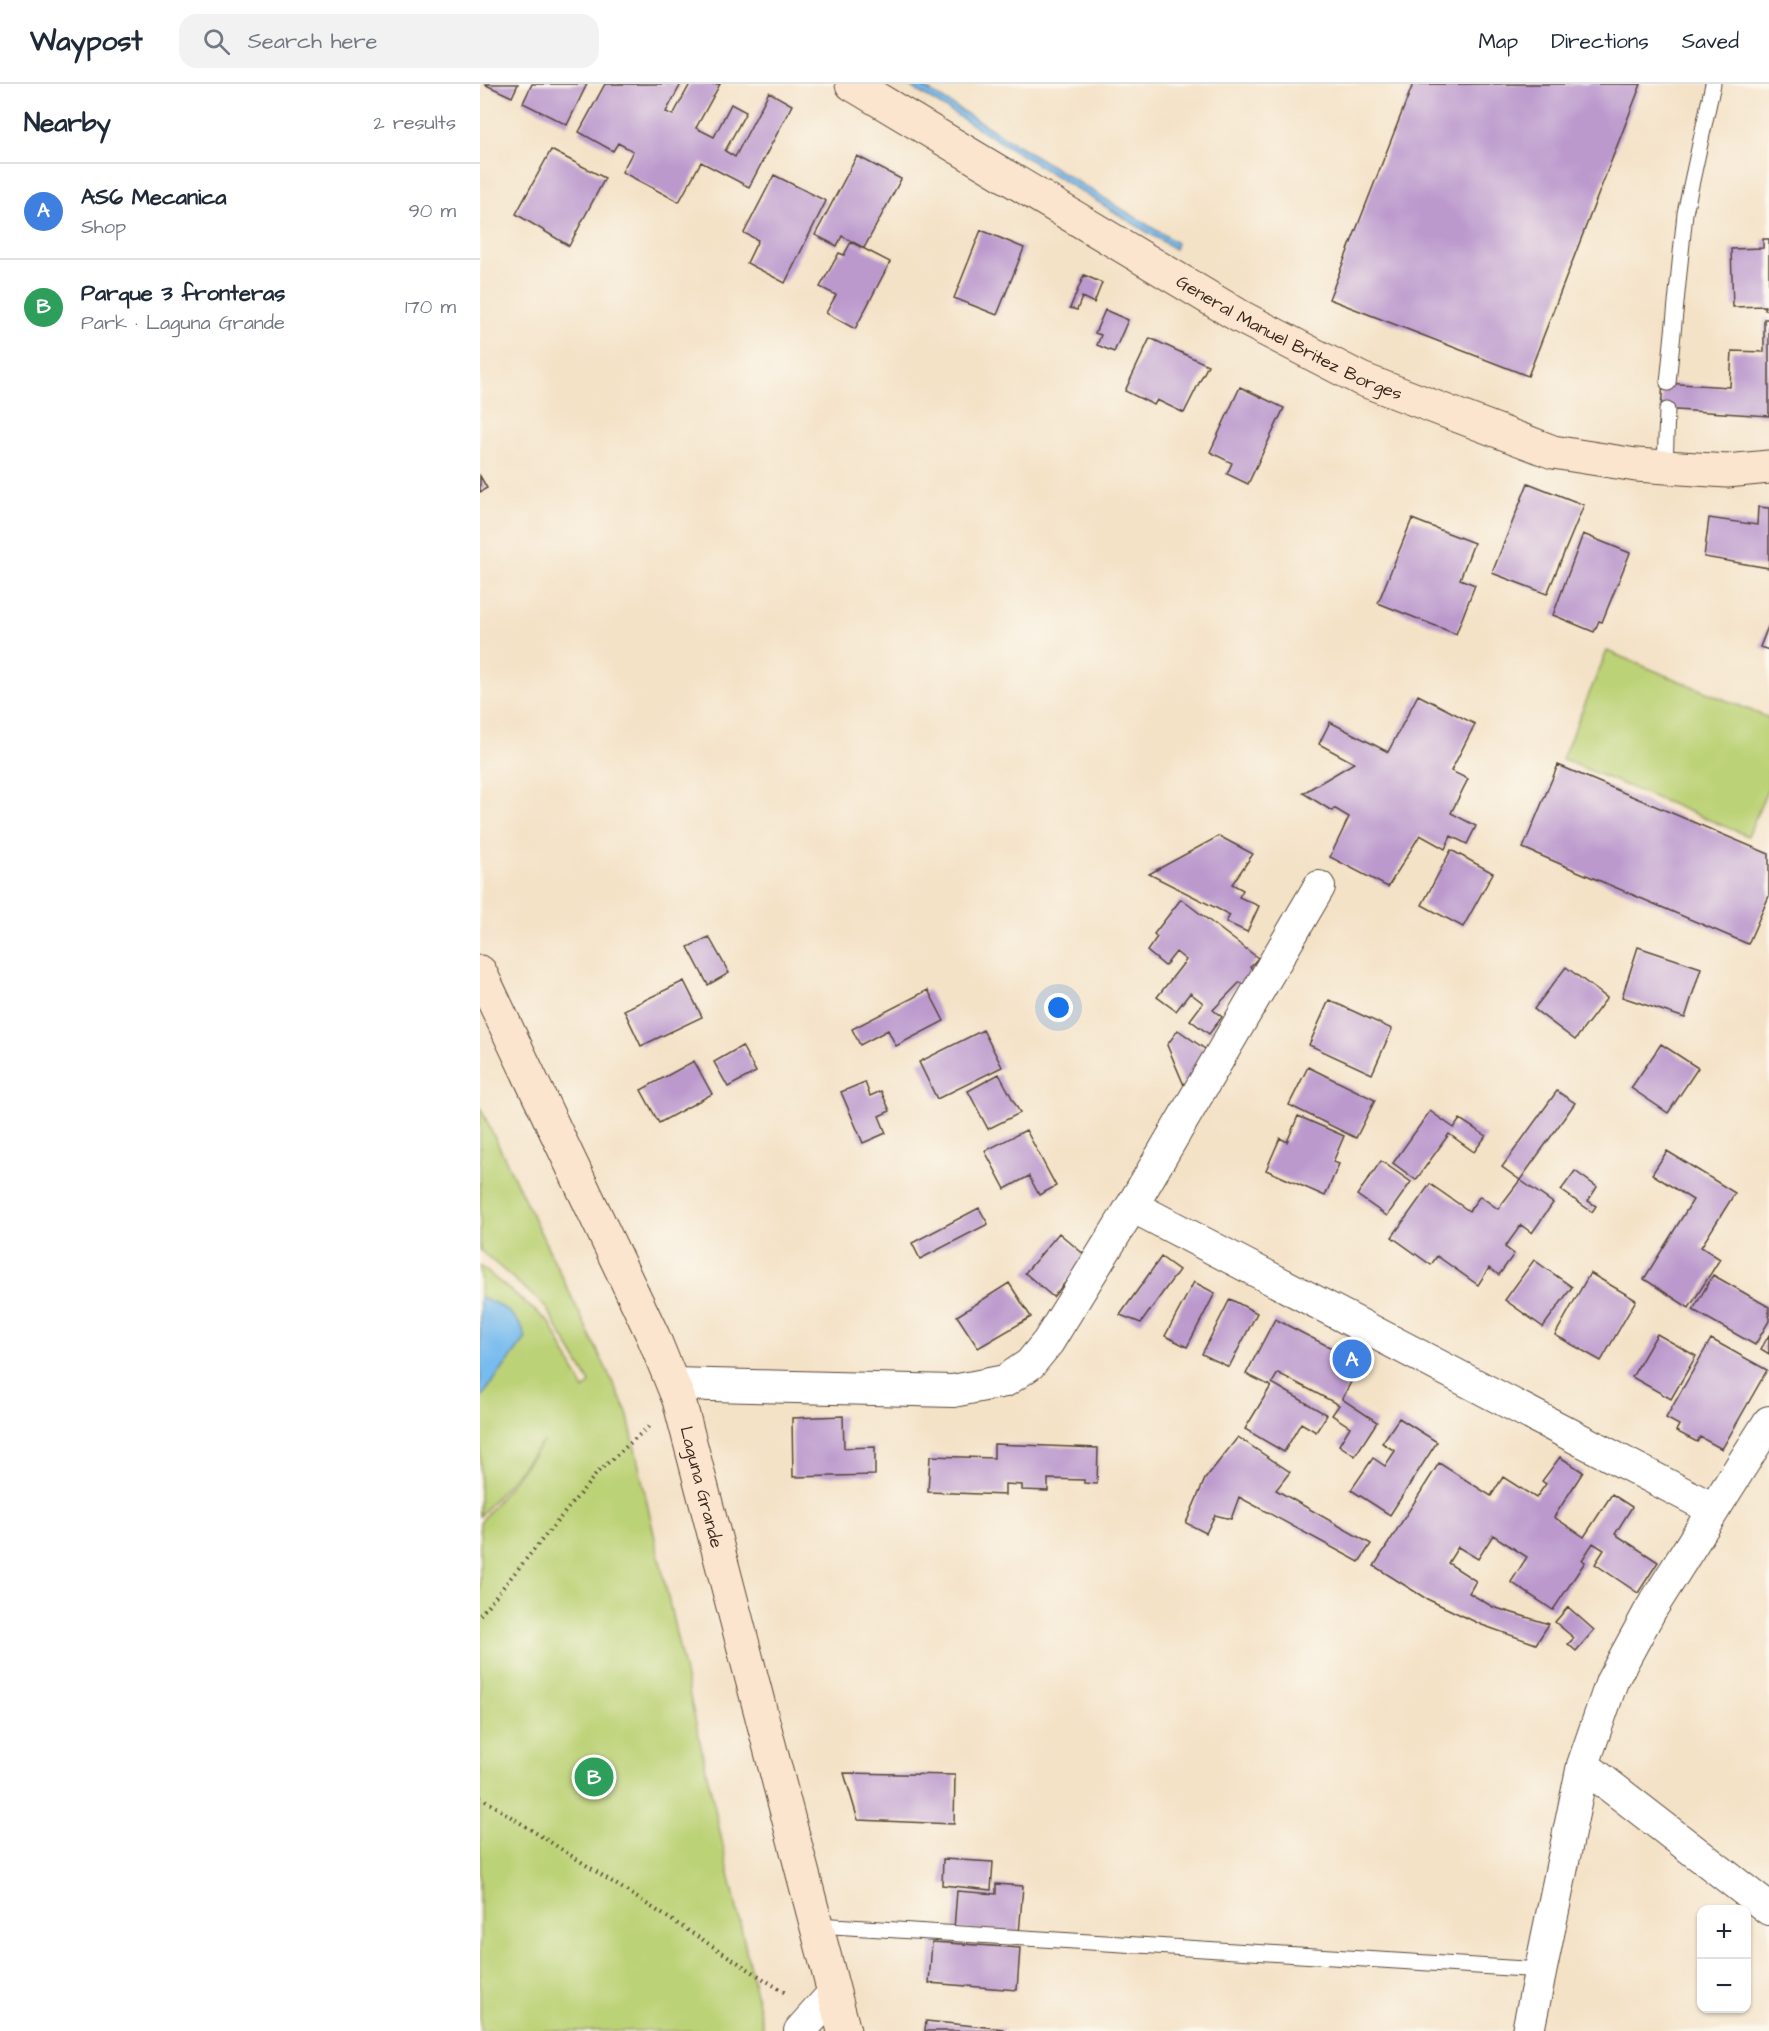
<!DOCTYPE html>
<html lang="en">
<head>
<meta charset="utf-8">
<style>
	body { margin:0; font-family:"Architects Daughter",sans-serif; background:#f2f2f3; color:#1f2937 }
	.controls { position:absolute; right:18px; bottom:18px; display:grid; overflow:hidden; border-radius:12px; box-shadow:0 2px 4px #0004 }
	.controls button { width:54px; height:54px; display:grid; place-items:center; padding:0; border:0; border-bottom:2px solid #e0e1e3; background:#fff; color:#1f2937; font:30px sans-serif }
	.you { position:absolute; left:579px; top:924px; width:21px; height:21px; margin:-15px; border:4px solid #fff; border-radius:50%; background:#1a73e8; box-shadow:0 0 0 9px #1a73e833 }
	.badge { display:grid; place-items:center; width:39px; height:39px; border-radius:50%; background:#b5179e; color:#fff; font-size:20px; font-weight:700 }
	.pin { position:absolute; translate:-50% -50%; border:3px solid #fff; box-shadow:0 2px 6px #0006 }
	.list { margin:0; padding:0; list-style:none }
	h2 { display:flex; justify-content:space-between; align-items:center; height:78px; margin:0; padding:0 24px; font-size:26px }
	h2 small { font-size:20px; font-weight:400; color:#747a83 }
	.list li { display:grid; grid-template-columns:39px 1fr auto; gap:18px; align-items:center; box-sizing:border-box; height:96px; padding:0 24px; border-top:2px solid #e0e1e3 }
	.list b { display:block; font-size:22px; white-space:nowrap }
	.list p { margin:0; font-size:20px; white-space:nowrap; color:#747a83 }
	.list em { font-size:20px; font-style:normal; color:#747a83 }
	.icon { flex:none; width:33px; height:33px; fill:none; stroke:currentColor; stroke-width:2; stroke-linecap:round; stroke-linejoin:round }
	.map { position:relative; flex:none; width:1289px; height:1947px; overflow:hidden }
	header { display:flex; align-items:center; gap:36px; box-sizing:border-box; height:84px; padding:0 30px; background:#fff; border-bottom:2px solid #e0e1e3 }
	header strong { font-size:28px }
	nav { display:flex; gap:33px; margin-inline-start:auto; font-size:21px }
	.search { width:420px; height:54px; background:#f2f2f3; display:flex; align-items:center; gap:15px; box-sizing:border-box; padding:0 21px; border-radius:18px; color:#747a83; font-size:22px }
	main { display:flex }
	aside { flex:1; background:#fff }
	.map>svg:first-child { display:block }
</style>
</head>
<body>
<header>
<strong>Waypost</strong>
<div class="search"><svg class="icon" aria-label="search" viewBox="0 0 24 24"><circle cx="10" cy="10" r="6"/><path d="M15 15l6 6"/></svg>Search here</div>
<nav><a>Map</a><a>Directions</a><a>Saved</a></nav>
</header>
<main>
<aside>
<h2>Nearby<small>2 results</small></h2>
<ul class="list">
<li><span class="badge" style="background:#3f7fe0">A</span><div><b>AS6 Mecanica</b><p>Shop</p></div><em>90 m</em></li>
<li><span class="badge" style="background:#2e9e5b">B</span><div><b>Parque 3 fronteras</b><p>Park · Laguna Grande</p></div><em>170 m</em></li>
</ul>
</aside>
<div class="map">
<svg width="1289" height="1947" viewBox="0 0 1289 1947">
	<rect width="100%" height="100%" fill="#fbf7ec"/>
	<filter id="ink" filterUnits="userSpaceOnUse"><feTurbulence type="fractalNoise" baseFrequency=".0167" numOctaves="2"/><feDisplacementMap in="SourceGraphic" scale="12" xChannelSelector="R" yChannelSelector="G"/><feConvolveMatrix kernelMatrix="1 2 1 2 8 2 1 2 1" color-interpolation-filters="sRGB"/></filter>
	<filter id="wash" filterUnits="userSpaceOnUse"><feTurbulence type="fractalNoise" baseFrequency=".008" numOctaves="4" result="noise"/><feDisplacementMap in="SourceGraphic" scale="24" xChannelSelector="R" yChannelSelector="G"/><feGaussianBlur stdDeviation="1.35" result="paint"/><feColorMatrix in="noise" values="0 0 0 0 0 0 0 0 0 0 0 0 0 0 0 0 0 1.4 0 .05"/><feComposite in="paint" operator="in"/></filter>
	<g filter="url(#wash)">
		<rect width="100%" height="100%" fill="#f4e2c7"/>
		<path fill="#bcd276" stroke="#7c7e4a" stroke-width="1.5" d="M1127 567 1289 634V702L1268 752 1082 675Z
			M0 1023 147 1328 284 1947H0V1439L64 1357 0 1432V1182L70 1239 104 1306 110 1299 65 1222 0 1166Z"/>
		<path fill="#78bbee" stroke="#5a7286" stroke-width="1.5" d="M426 0H438L697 159 695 165Z
			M0 1213C22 1221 39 1231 46 1254L0 1315Z"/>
		<g id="blocks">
			<path fill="#bb99cd" d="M4 0H38L32 13Z
				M52 0H107L87 41 43 19Z
				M125 0H201L186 28 193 31 210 0H240L216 44 234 53 251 20 266 28 245 67 255 73 289 8 312 21 269 103 221 78 199 118 142 88 153 67 138 59 133 67 99 48Z
				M933 0H1161L1048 292 849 215Z
				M71 66 125 94 89 162 36 130Z
				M377 72 421 95 384 164 362 152 357 162 335 151Z
				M294 91 346 117 305 199 267 179 278 156 264 149Z
				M501 146 544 164 517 231 474 214Z
				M1283 155H1289V226H1285V222L1253 223 1251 165 1283 164Z
				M371 158 410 178 375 245 346 229 356 211 340 203 359 169 364 171Z
				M604 191 622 199 614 219 602 213 597 226 590 224Z
				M625 226 648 236 634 268 617 261 621 251 615 249Z
				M1284 235H1289V332L1181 325 1183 299 1250 303 1252 267 1284 268Z
				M670 254 728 281 704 329 677 316 674 321 645 307Z
				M760 303 804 324 768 400 747 390 752 379 730 368Z
				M0 392 7 404 0 408Z
				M1048 399 1104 421 1067 510 1012 489Z
				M1278 423 1289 424V484L1224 473 1229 434 1277 441Z
				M932 435 994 459 980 495 995 501 976 550 898 519Z
				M1103 450 1150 469 1122 538 1119 537 1114 548 1073 531Z
				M1289 540V566L1280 563Z
				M938 611 995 640 971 687 988 695 971 729 996 742 987 760 971 752 965 765 940 751 908 803 850 773 869 733 854 724 852 727 823 709 874 679 839 660 850 638 908 668Z
				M1078 681 1289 770V812L1268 860 1043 764Z
				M739 752 773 770 752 800 763 806 759 813 779 822 767 848 746 838 750 831 669 790Z
				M971 766 1013 789 983 843 942 821Z
				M701 815 778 874 770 883 778 890 767 904 760 898 733 926 742 933 729 950 710 936 723 919 710 909 696 927 677 913 706 876 696 868 685 882 667 867 677 853 674 850Z
				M229 853 249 889 228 901 208 863Z
				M1158 863 1221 884 1205 934 1142 913Z
				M1086 883 1127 914 1095 956 1054 925Z
				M204 897 222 933 161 962 144 926Z
				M448 906 464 937 416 962 408 946 380 961 372 945Z
				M849 916 912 945 892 990 829 961Z
				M503 946 522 983 457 1015 439 978Z
				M698 946 732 970 706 1006 687 961Z
				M1181 960 1218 984 1188 1029 1151 1004Z
				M262 962 276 988 248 1003 234 978Z
				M214 977 232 1010 179 1039 161 1006Z
				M828 983 895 1016 876 1054 809 1021Z
				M519 990 540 1029 508 1045 488 1007Z
				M385 998 390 1012 401 1007 410 1027 399 1032 406 1049 383 1059 361 1008Z
				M1077 1007 1095 1019 1040 1096 1022 1083Z
				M950 1027 974 1044 980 1035 1006 1052 994 1068 969 1050 936 1096 913 1079Z
				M818 1032 864 1052 853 1078 859 1080 845 1112 786 1086 800 1054 807 1058Z
				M546 1046 576 1102 559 1111 549 1092 525 1105 505 1067Z
				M1187 1067 1255 1109 1221 1163 1240 1175 1209 1224 1164 1195 1213 1116 1172 1090Z
				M901 1077 931 1098 907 1132 877 1111Z
				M1095 1087 1117 1103 1108 1117 1116 1122 1112 1128 1081 1106Z
				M1040 1096 1073 1119 1052 1149 1041 1141 1025 1163 1034 1170 1019 1191 1009 1184 998 1201 957 1172 951 1181 912 1153 950 1100 989 1127 1000 1112 1018 1125Z
				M499 1124 508 1140 440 1175 432 1159Z
				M579 1149 607 1173 573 1213 545 1189Z
				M681 1173 699 1186 661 1239 640 1231Z
				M1054 1176 1092 1203 1063 1243 1025 1216Z
				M1110 1189 1156 1216 1121 1277 1075 1251Z
				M1233 1191 1289 1223V1237L1275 1261 1213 1226Z
				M714 1198 735 1209 707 1263 685 1252Z
				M529 1199 551 1233 498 1264 477 1232Z
				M750 1215 777 1229 749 1283 722 1270Z
				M795 1235 881 1279 862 1315 897 1338 875 1372 859 1361 870 1343 852 1331 859 1321 798 1289 792 1299 847 1331 836 1348 821 1339 804 1368 765 1345 791 1302 766 1290Z
				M1177 1250 1216 1272 1191 1315 1152 1293Z
				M1289 1251V1270L1281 1265Z
				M1231 1255 1287 1286 1242 1365 1220 1353 1217 1358 1196 1347 1199 1341 1186 1334Z
				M363 1332 364 1364 395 1363V1391L313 1393 312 1334Z
				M919 1334 957 1358 910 1431 871 1406 893 1374 905 1382 915 1367 902 1359Z
				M758 1353 810 1388 796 1406 891 1460 879 1478 759 1413 751 1435 735 1431 726 1449 706 1439 725 1395Z
				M514 1360 618 1364 617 1400 604 1399V1396L568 1395V1407L542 1406V1401L525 1400V1411L448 1408 450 1372 514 1374Z
				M1080 1373 1103 1388 1074 1433 1104 1453 1132 1410 1152 1423 1135 1450 1178 1478 1158 1509 1115 1480 1124 1466 1113 1459 1102 1476 1105 1478 1073 1526 1031 1498 1047 1473 1013 1451 998 1475 978 1463 968 1479 996 1497 989 1509 1013 1523 1069 1540 1056 1560 1002 1541 945 1514 894 1482 959 1379 1011 1412 1023 1393 1056 1414 1066 1400 1062 1397Z
				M1088 1523 1114 1546 1096 1567 1088 1560 1094 1554 1075 1538Z
				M364 1689 475 1691 474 1740 378 1736Z
				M463 1775 513 1778 511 1806 462 1801Z
				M516 1800 543 1802 539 1850 474 1845 477 1807 516 1810Z
				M452 1858 540 1864 537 1906 449 1899Z
				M446 1937 524 1945V1947H445Z"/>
		</g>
	</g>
	<g filter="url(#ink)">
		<use href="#blocks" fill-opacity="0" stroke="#574637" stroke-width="1.5"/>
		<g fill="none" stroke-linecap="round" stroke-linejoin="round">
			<defs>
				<path id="service" d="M1188 299 1205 129 1233 0
					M1185 383 1187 326
					M337 1841 1060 1886"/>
				<path id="minor" d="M652 1122 1233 1425
					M193 1300 473 1307 525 1297 550 1280 568 1258 652 1122 839 803
					M1103 1681 1289 1825
					M320 1947 354 1909
					M1048 1947 1103 1681 1132 1597 1171 1525 1289 1338"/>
				<g id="secondary">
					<path id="s1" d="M372 0 761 233 881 295 1073 368 1156 381 1247 387 1289 383"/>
					<path id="s2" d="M0 888 173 1252 199 1316 364 1947"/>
				</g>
			</defs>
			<use href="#service" stroke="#574637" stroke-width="17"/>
			<use href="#minor" stroke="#574637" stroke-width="34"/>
			<use href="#secondary" stroke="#574637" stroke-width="35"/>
			<path stroke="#574637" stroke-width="4" stroke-dasharray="1.5 4.5" stroke-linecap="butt" d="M0 1531 118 1388 169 1342
				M0 1713 307 1910"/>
			<use href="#service" stroke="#fff" stroke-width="15"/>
			<use href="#minor" stroke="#fff" stroke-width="32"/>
			<use href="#secondary" stroke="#fce5cf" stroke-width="33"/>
		</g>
	</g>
	<g text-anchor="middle" stroke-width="4.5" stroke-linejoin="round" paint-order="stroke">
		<g font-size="18" fill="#3b2a1e" stroke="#fbf7ec">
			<text dy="6" stroke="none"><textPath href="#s1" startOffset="506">General Manuel Britez Borges</textPath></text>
			<text dy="6" stroke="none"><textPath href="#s2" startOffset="562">Laguna Grande</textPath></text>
		</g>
	</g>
</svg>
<div class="controls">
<button>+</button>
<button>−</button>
</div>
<div class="you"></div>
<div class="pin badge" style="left:872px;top:1275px;background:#3f7fe0">A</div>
<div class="pin badge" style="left:114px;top:1693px;background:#2e9e5b">B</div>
</div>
</main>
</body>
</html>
